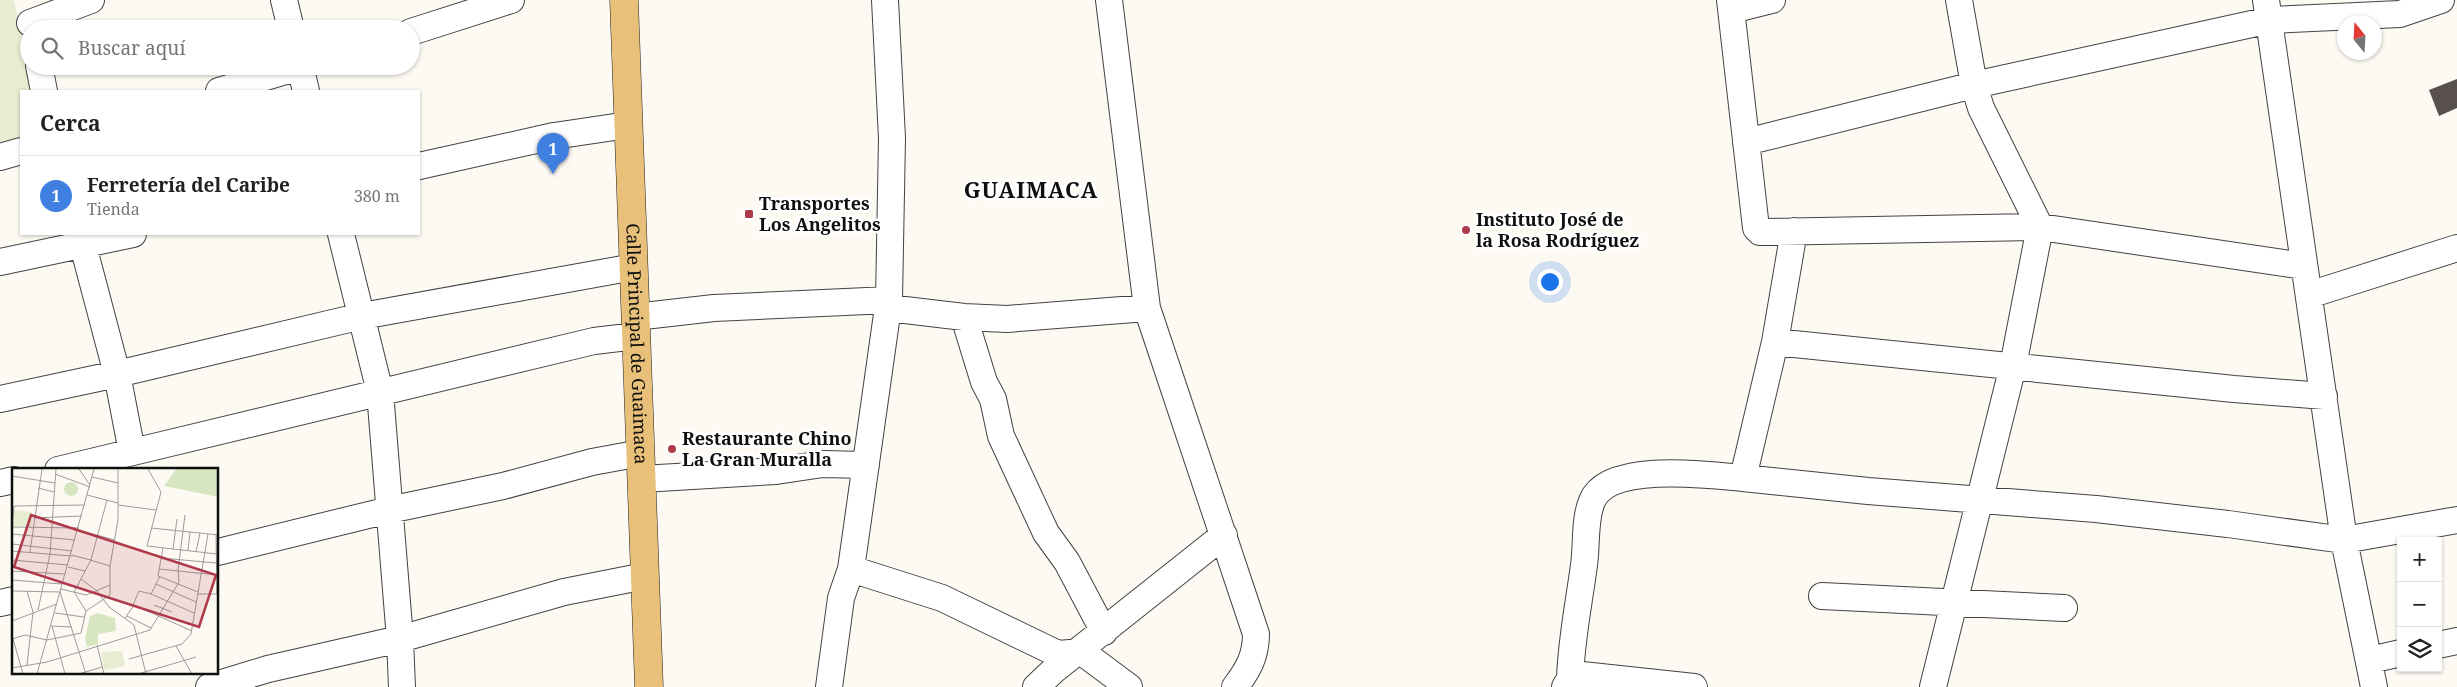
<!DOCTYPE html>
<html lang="es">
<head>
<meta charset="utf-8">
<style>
	body { margin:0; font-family:"Noto Serif",serif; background:#f2f2f2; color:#202124 }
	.controls { position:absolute; right:15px; bottom:15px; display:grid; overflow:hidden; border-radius:0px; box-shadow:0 1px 4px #0004 }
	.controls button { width:45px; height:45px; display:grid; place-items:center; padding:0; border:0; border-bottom:1px solid #e0e0e0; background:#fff; color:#202124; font:25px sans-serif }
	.compass { position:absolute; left:2337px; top:15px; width:45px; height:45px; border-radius:50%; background:#fff; box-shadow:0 1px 4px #0004; rotate:342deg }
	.you { position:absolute; left:1549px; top:281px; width:18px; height:18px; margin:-12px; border:4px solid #fff; border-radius:50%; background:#1a73e8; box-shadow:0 0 0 8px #1a73e833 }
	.badge { display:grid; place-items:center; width:32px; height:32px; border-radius:50%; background:#0b8043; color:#fff; font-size:16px; font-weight:700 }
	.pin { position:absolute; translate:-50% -41px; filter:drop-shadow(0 1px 2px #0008) }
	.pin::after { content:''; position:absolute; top:26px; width:18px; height:15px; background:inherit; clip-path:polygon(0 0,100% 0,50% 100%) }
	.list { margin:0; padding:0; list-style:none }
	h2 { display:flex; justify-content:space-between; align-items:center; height:65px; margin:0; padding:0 20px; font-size:21px }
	h2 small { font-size:16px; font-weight:400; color:#757577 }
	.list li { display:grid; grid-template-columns:32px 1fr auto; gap:15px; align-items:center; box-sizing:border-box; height:80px; padding:0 20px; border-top:1px solid #e0e0e0 }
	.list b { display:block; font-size:19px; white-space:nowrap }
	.list p { margin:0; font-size:16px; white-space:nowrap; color:#757577 }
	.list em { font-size:16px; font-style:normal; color:#757577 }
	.icon { flex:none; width:28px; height:28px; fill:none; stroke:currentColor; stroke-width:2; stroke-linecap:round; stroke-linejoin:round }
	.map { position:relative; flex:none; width:2457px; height:687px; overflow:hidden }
	.search { position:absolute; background:#fff; box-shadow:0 1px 4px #0004; left:20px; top:20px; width:400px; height:55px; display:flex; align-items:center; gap:12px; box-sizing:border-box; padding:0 18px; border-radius:28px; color:#757577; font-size:19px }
	.panel { position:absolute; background:#fff; box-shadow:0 1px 4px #0004; left:20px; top:90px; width:400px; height:145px; border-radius:0px }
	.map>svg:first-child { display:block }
</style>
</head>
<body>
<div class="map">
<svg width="2457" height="687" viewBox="0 0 2457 687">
	<rect width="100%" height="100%" fill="#fdfaf3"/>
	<path fill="#e6edd1" d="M0 0H14L34 91H21V141L0 147Z"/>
	<path fill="#57504d" d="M2457 79V108L2439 116 2429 90Z"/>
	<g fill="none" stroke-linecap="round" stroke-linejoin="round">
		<defs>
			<path id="minor" d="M284 0 291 29
				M1109 0 1147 308 1256 634C1256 656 1248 670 1235 687
				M1730 0 1756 228 1760 232 2040 227 2304 266
				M2266 0 2344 540 2374 687
				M1732 10 1772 0
				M30 23 91 0
				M411 32 511 0
				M39 66 44 91
				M300 66 306 91
				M219 91 302 66
				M1746 142 1974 85 2270 20 2400 14 2441 0
				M0 157 21 151
				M419 166 554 136 628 125
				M1794 231 1775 342 1743 478 1868 491 2096 509 2228 524 2344 540 2457 520
				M80 234 117 374 132 452
				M341 234 380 392 400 639 402 687
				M0 262 133 234
				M2309 295 2457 248
				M888 308 964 317 1007 319 1147 308
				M635 317 714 308 889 300
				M964 317 984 382 993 399 1001 436 1046 533 1067 562 1104 632
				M1775 342 2234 389 2324 396
				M0 399 117 374 362 316 634 267
				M58 470 594 341 636 336
				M642 479 776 471 823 464 866 465
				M0 483 14 480
				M218 552 389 510 503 486 592 462 641 453
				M851 569 942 598 1058 654 1082 652 1129 687
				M1822 596 2064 608
				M0 603 14 600
				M2438 645 2457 641
				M2370 660 2401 653
				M1570 679C1571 641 1579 603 1584 565 1587 545 1584 520 1592 501 1608 461 1710 475 1743 478
				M209 687 268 669 400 639 564 592 645 576
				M829 687 841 598 851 569 889 300 892 138 885 0
				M1036 687 1054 670 1224 535
				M1565 687 1570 679 1582 675 1694 687
				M1933 687 2013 366 2040 227 1981 108 1974 85 1959 0"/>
			<g id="major">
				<path id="s1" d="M624 0 649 687"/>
			</g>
		</defs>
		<use href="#minor" stroke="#424242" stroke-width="28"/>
		<use href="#major" stroke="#202020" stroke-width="29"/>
		<use href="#minor" stroke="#fff" stroke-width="26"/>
		<use href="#major" stroke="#e8c079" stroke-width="28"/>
	</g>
	<g fill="#af384b" stroke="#fff" stroke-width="2">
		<rect x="744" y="209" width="10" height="10" rx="2.5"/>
		<circle cx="1466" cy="230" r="5"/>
		<circle cx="672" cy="449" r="5"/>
	</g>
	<g text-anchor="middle" stroke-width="5" stroke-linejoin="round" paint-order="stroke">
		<g font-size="18" font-weight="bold" fill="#0f0f0f" stroke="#fff" text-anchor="start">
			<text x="759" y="210">Transportes<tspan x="759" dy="21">Los Angelitos</tspan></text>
			<text x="1476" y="226">Instituto José de<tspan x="1476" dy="21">la Rosa Rodríguez</tspan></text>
			<text x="682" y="445">Restaurante Chino<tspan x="682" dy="21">La Gran Muralla</tspan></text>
		</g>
		<g font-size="18" fill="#0f0f0f" stroke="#fff">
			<text dy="6" stroke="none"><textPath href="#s1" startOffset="344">Calle Principal de Guaimaca</textPath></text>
		</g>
		<g font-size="22" font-weight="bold" letter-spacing="1" fill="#0f0f0f" stroke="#fff">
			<text x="1031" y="198">GUAIMACA</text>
		</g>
	</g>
	<g transform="translate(12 468)">
		<rect width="206" height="206" fill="#fdfaf3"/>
		<path d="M164 1H206V29L152 18ZM52 21a7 7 0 1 1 14 0a7 7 0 1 1-14 0ZM86 145 103 150 104 163 86 166V176L75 179 73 171 78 148Z" fill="#d7e5c0"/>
		<path d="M2 42 20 44 19 58H0ZM110 183 113 198 92 202 89 184Z" fill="#e6edd1"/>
		<path fill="none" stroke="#9e9c98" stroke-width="1" d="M67 1 78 17M136 1 149 24 135 78 205 86M43 6 78 19M0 8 43 15M80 9 106 15M26 20 42 24M75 27 106 35M106 37 144 42M21 50 70 48M0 59 2 38 73 37M0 59 67 60M139 60 207 67M66 62 103 72M0 66 63 72M204 66 205 126M0 76 60 83M151 80 146 108 186 124M161 81 165 51M0 83 59 88M176 83 178 64M18 84 30 1M184 84 188 65M59 87 79 92M149 90 204 95M0 92 56 97M78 92 98 98M56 99 73 103M147 101 205 107M0 103 53 106M148 108 139 126 182 145M69 111 85 123 97 139 122 157 134 206M0 112 50 116M144 116 184 134M49 121 74 127 98 117M0 123 48 124 74 206M15 123 21 144 15 197M186 126H206M121 137 127 123 139 126M142 137 160 144M26 142 38 86 44 1M74 143 62 124 79 92 95 32M43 145 72 149M115 148 139 160M113 150 122 137 180 163M0 153 45 136M39 158 60 159M40 158 53 206M0 171 13 167 35 172 69 165 74 143 98 127V98L106 52V1M1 171 11 206M85 177 92 206M164 178 180 206M117 191 170 176 179 166 196 66M0 200 35 194 138 162 167 114 166 102 173 47M25 206 82 1M67 206 90 199M126 206 184 189"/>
		<path fill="#af384b" fill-opacity="0.15" stroke="#af384b" stroke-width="2.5" d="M19 47 204 107 187 159 2 99Z"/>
		<rect width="206" height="206" fill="none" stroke="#0f0f0f" stroke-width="2.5"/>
	</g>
</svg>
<div class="controls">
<button>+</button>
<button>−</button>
<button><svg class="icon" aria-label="layers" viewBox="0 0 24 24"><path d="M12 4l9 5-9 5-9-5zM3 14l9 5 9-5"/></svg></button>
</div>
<svg class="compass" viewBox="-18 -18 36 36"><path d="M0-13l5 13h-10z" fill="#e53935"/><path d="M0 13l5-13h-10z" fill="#757577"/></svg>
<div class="you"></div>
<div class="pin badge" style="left:553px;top:174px;background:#3f7fe0">1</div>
<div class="search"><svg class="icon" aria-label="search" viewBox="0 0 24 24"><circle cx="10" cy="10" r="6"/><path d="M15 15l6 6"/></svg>Buscar aquí</div>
<section class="panel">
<h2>Cerca<small></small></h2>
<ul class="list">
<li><span class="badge" style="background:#3f7fe0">1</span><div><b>Ferretería del Caribe</b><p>Tienda</p></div><em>380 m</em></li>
</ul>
</section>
</div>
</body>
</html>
